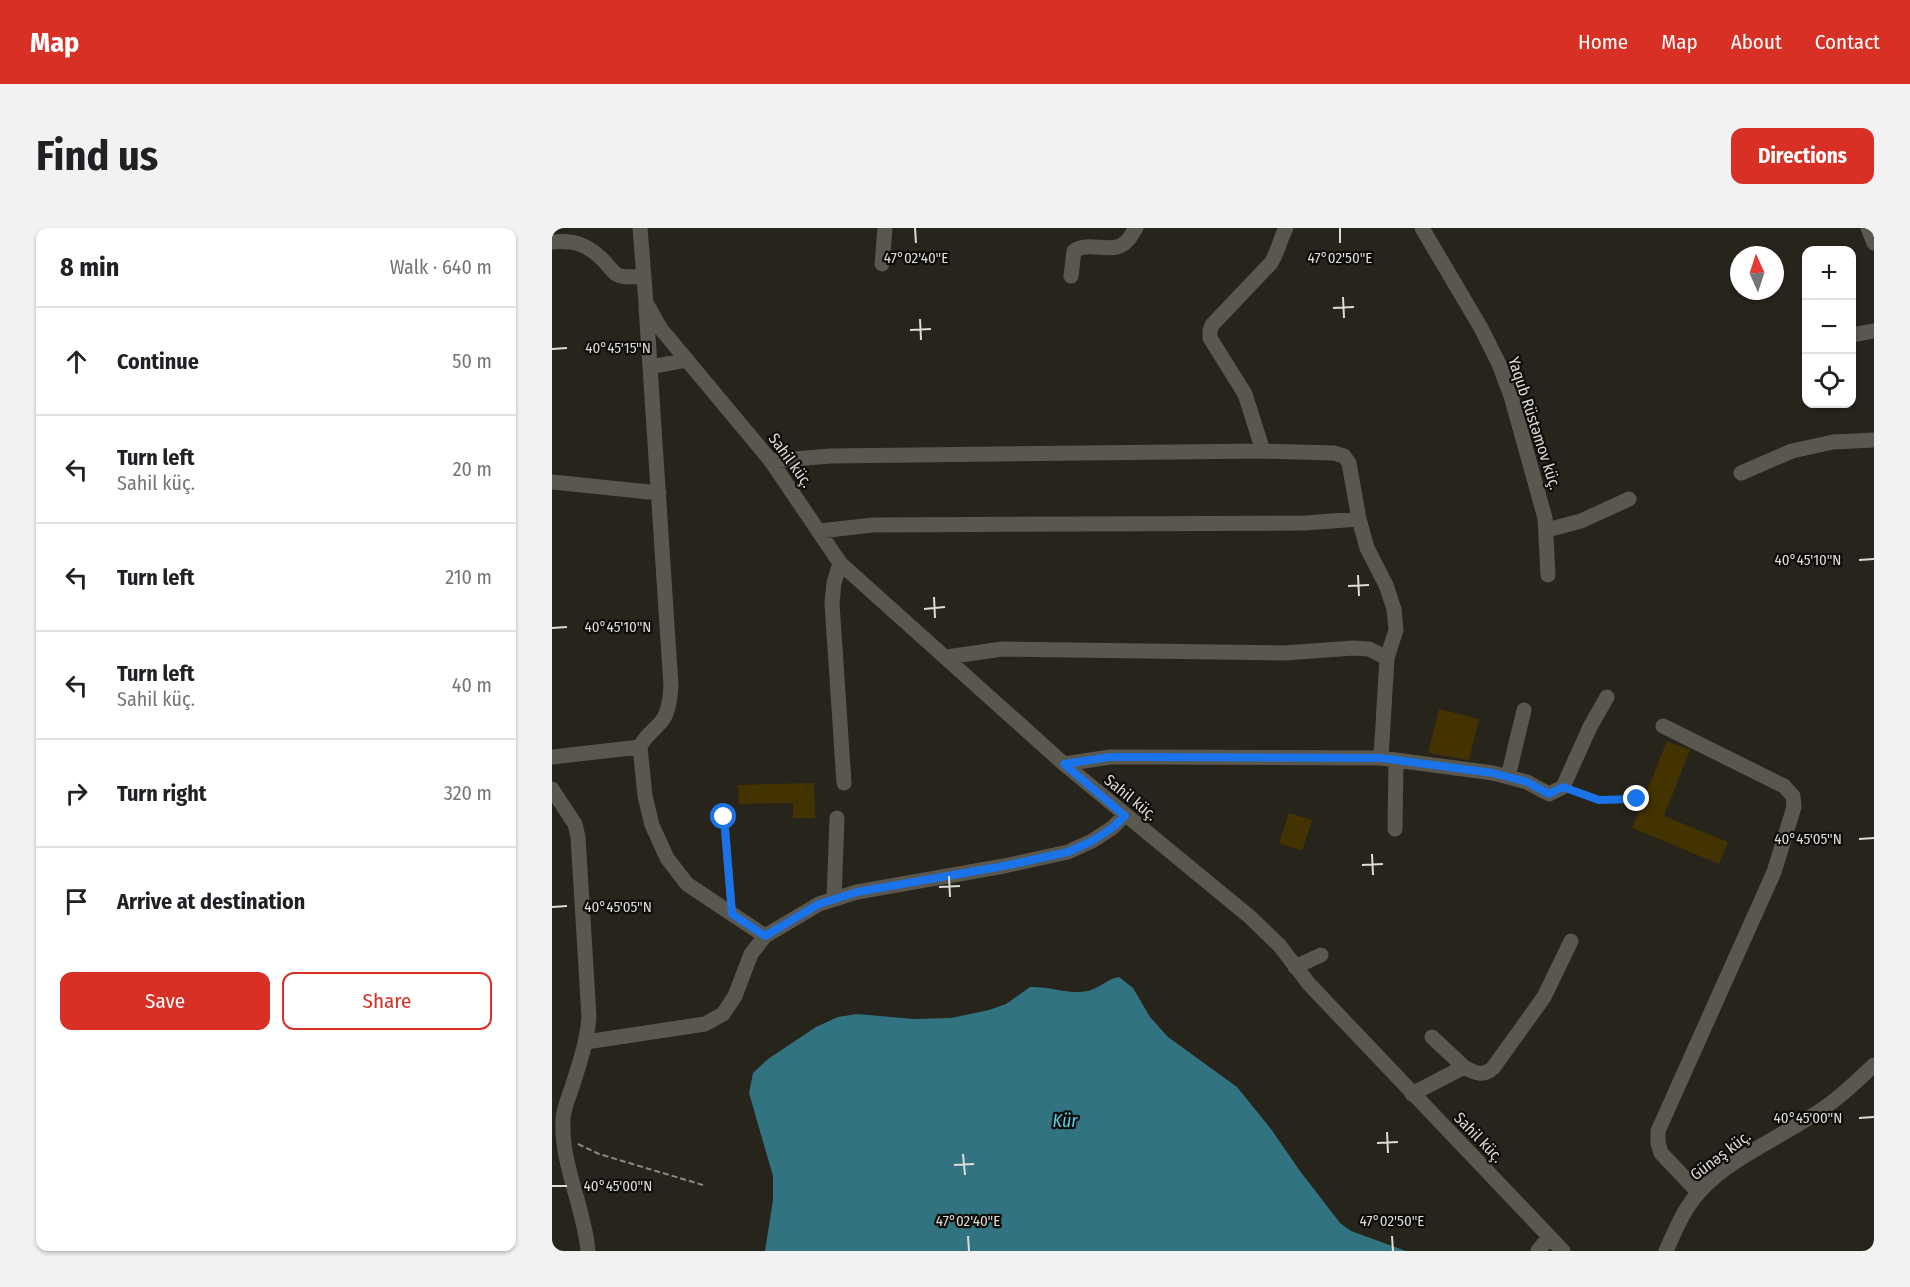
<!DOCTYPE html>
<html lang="en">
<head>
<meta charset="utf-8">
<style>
	body { margin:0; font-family:"Fira Sans Condensed",sans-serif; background:#f2f2f2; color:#202124 }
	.controls { position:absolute; right:18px; top:18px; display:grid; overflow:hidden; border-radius:12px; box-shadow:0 2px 4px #0004 }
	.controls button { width:54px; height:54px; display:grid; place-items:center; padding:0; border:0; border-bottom:2px solid #e0e0e0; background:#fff; color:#202124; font:30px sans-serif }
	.compass { position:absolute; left:1178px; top:18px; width:54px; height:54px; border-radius:50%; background:#fff; box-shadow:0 2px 4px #0004; rotate:357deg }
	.stop { position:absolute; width:18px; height:18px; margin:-14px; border:4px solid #1a73e8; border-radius:50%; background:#fff }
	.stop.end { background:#1a73e8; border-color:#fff; box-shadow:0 2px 6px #0008 }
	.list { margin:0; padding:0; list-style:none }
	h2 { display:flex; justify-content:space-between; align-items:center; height:78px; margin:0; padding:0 24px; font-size:26px }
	h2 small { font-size:20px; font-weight:400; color:#757577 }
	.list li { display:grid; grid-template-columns:39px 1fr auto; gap:18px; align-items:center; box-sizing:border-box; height:108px; padding:0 24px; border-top:2px solid #e0e0e0 }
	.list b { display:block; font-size:22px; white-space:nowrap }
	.list p { margin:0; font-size:20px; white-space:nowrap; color:#757577 }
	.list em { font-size:20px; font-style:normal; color:#757577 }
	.actions { display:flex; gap:12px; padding:18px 24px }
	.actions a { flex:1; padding:14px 0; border:2px solid #d93025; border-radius:12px; text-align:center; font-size:21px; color:#d93025 }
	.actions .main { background:#d93025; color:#fff }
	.icon { flex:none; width:33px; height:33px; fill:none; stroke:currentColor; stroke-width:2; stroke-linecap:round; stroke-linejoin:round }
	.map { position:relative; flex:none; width:1322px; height:1023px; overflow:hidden; border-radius:12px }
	header { display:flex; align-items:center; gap:36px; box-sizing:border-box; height:84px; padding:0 30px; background:#d93025; color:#fff }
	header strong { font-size:28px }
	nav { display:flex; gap:33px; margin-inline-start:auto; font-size:21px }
	.intro { display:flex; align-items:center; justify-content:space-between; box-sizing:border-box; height:144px; padding:0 36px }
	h1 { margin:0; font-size:42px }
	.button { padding:15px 27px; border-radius:12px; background:#d93025; color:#fff; font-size:21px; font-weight:700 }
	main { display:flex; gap:36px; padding:0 36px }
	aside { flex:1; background:#fff; border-radius:12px; box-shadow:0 2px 4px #0004 }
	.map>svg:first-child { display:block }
</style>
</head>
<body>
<header>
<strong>Map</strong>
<nav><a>Home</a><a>Map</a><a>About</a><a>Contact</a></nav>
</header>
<div class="intro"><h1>Find us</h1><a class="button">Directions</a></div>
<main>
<aside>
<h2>8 min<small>Walk · 640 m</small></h2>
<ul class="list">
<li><svg class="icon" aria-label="ahead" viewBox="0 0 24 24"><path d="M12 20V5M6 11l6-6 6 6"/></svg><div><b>Continue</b></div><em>50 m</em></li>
<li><svg class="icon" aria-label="left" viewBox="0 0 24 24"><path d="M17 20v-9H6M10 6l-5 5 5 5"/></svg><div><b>Turn left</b><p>Sahil küç.</p></div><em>20 m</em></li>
<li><svg class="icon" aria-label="left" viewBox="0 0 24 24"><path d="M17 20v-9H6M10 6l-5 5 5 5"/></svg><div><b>Turn left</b></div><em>210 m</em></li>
<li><svg class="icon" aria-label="left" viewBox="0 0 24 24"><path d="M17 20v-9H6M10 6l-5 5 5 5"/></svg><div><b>Turn left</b><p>Sahil küç.</p></div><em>40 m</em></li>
<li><svg class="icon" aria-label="right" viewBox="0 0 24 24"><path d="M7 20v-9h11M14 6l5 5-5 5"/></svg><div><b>Turn right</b></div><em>320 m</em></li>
<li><svg class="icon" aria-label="arrive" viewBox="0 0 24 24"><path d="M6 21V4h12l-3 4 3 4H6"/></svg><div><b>Arrive at destination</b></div></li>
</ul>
<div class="actions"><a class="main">Save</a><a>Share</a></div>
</aside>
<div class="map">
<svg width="1322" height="1023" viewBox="0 0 1322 1023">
	<rect width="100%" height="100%" fill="#27241c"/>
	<path fill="#317380" d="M567 749 581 760 598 789 616 809 685 859 719 901 748 943 788 995 799 1003 854 1023H213L221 972V948L197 865 201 845 216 831 264 799 286 789 305 786 362 791 399 790 437 782 454 776 478 759C497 758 517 767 536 763 548 760 555 751 567 749Z"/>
	<path fill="#433300" d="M887 481 927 491 917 532 876 525Z
		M1115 513 1138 522 1112 588 1176 614 1167 636 1080 600Z
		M262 555 263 590H241V575L187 576 186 557Z
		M737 585 760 592 750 623 727 615Z"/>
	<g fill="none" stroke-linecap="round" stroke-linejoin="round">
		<path stroke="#8b8882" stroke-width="2" stroke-dasharray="6 3" stroke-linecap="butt" d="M1024 565 1047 572 1085 571
			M26 916 47 926 151 957"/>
		<path stroke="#5a574e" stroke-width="8" d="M172 589 180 685"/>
		<path stroke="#5a574e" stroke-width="15" d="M88 0 94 75 109 101 219 233 288 335 512 536 698 689 728 718 757 756 1011 1023
			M870 0 929 100 947 136 959 168 993 290 996 347
			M1316 0 1322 15
			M0 14C22 12 35 16 51 32 55 36 59 42 64 46 72 51 83 48 92 48
			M330 36 333 0
			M519 48 522 23C537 12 561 28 575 13 579 9 581 4 584 0
			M94 78 119 458C118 468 118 478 113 488 107 500 93 506 88 519L93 568 100 597 115 630 135 656 213 708
			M1300 107 1322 103
			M98 139 135 132
			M711 223 693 166 658 110V103L660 97 719 35C726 24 728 11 734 0
			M219 233 278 228 711 223 782 225 792 228 797 235 807 291 815 320 834 357 842 381 844 402 835 430 829 530
			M1189 245 1240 223 1281 214 1322 212
			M0 254 107 265
			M995 302 1029 293 1077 271
			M268 303 321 297 753 295 807 291
			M288 335 282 355 280 375 292 555
			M395 429 450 421 732 425 802 420 817 421 835 430
			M1111 498 1232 558 1241 568 1242 579 1222 644 1106 903V915L1109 925 1146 964
			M0 529 88 519
			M512 536 558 529H587L829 530 941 545 975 554 997 566 1011 559 1038 499 1055 469
			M956 549 972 482
			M0 561 23 596 26 609 37 789C35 813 28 834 21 856 18 867 11 880 11 892 9 938 32 978 36 1023
			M843 601 844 532
			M282 671 285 590
			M743 739 769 727
			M880 809 912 839
			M34 814 153 796 171 786 183 768 199 726 213 708 267 676 305 664 452 638 516 624 540 613 560 600 572 588
			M860 866 912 839C923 845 931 849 941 840L992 769 1019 713
			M986 1023 997 1009
			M1114 1023C1123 1003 1132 980 1148 963 1178 931 1221 913 1258 889 1282 875 1302 856 1322 837"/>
	</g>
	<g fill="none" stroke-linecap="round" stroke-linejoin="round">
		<path stroke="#1a73e8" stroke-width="8" d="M172 589 180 686 213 708 267 676 305 664 452 638 516 624 540 613 560 600 573 588 512 536 558 529H587L829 530 941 545 975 554 997 566 1011 559 1047 572 1085 571"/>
	</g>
	<path fill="none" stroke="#dedcd7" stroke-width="2" d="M363 0 364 15M788 0V15M791 69 792 90M781 80 802 79M368 91 369 112M358 102 379 101M0 121 15 120M1307 332 1322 331M806 347 807 368M796 358 817 357M382 369 383 390M372 381 393 379M0 400 15 399M1307 611 1322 610M820 626 821 647M810 637 831 636M397 648 398 669M387 659 408 658M0 679 15 678M1307 890 1322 889M835 904 836 925M825 915 846 914M411 926 413 947M402 937 422 936M0 958H15M416 1008 417 1023M840 1008 841 1023"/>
	<g text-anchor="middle" stroke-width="4.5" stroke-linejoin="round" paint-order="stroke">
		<g font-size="16" fill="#dedcd7" stroke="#0e0d0a">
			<text transform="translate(983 195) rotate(72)" y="6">Yaqub Rüstəmov küç.</text>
			<text transform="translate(239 232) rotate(54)" y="6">Sahil küç.</text>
			<text transform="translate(579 569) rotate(39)" y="6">Sahil küç.</text>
			<text transform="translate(927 909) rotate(46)" y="6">Sahil küç.</text>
			<text transform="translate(1168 927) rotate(-37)" y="6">Günəş küç.</text>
		</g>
		<g font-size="18" font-style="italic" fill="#51d1ea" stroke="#0e0d0a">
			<text x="513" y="899">Kür</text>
		</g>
	</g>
	<g font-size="15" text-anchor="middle" fill="#dedcd7" stroke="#0e0d0a" stroke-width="4.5" stroke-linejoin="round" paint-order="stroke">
		<text x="364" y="35">47°02'40"E</text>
		<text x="788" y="35">47°02'50"E</text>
		<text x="66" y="125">40°45'15"N</text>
		<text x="1256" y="337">40°45'10"N</text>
		<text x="66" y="404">40°45'10"N</text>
		<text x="1256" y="616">40°45'05"N</text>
		<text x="66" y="684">40°45'05"N</text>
		<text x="1256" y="895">40°45'00"N</text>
		<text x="66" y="963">40°45'00"N</text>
		<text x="416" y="998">47°02'40"E</text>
		<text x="840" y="998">47°02'50"E</text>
	</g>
</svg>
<div class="controls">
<button>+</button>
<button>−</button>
<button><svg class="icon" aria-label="locate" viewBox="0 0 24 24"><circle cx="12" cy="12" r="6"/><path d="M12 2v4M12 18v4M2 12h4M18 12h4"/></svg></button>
</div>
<svg class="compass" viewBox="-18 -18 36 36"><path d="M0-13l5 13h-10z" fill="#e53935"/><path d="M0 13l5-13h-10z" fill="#757577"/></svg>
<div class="stop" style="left:172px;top:589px"></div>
<div class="stop end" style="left:1085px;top:571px"></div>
</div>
</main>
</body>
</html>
